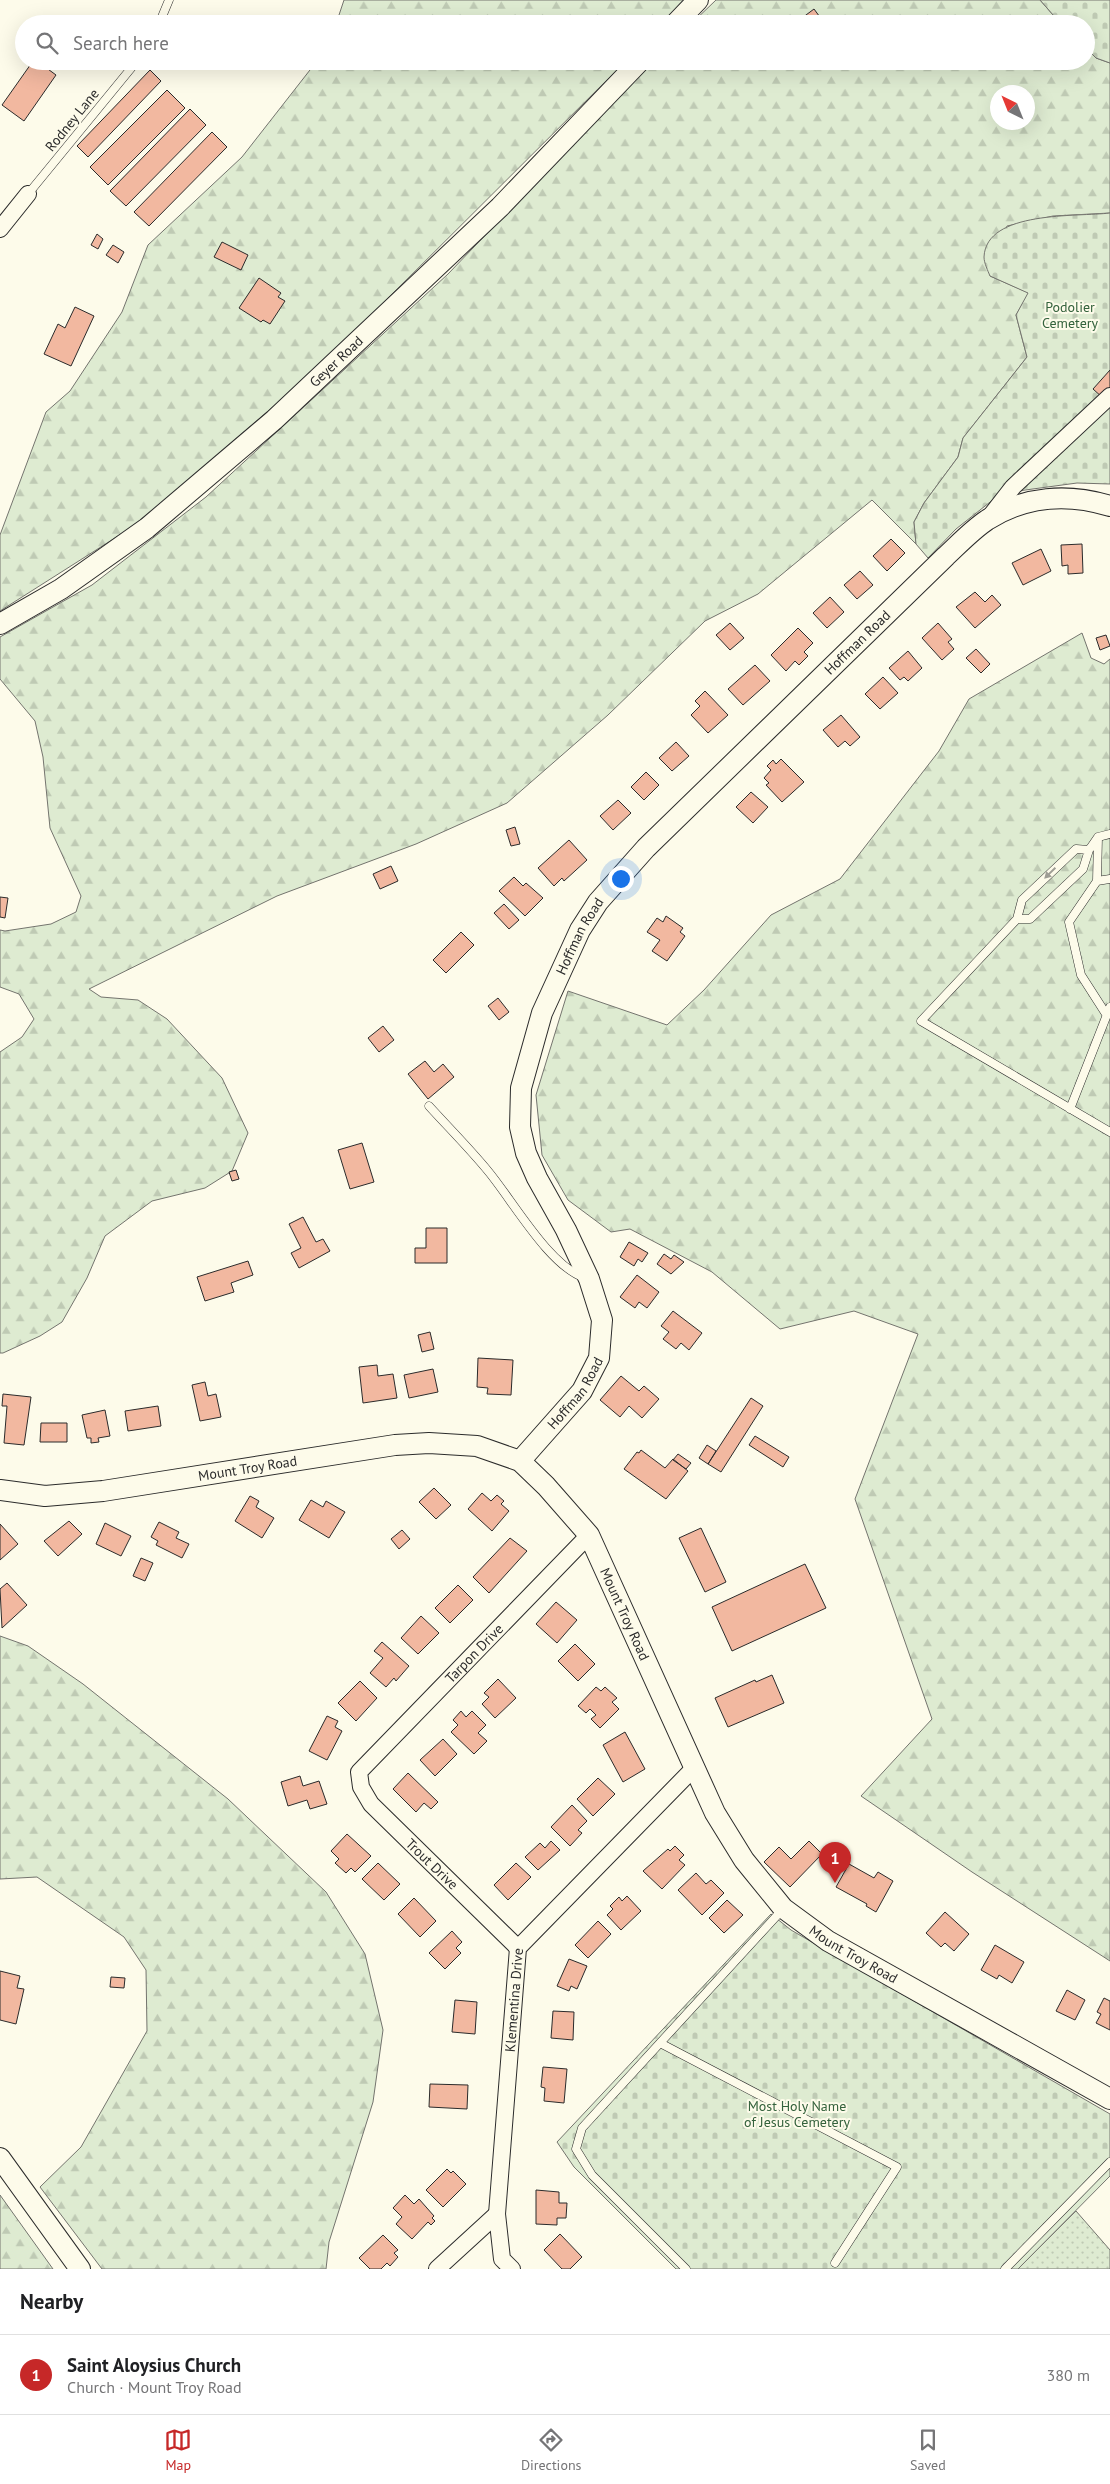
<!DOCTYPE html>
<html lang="en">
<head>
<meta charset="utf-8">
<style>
	body { margin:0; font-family:"PT Sans",sans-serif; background:#f2f2f2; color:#202124 }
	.compass { position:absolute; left:990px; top:85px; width:45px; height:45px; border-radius:50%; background:#fff; box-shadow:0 5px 20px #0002; rotate:317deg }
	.you { position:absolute; left:620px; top:878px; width:18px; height:18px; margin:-12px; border:4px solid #fff; border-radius:50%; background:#1a73e8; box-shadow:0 0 0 8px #1a73e833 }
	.badge { display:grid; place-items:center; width:32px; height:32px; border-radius:50%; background:#c62828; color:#fff; font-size:16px; font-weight:700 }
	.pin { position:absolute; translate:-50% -41px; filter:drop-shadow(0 1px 2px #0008) }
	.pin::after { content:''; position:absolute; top:26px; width:18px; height:15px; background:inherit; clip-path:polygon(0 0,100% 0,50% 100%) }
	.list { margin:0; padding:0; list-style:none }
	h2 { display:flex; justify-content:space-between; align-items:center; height:65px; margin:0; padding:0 20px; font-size:21px }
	h2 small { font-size:16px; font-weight:400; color:#757577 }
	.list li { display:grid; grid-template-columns:32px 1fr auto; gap:15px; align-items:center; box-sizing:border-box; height:80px; padding:0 20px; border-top:1px solid #e0e0e0 }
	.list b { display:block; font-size:19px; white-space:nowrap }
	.list p { margin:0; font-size:16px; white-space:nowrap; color:#757577 }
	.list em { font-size:16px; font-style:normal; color:#757577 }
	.icon { flex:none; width:28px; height:28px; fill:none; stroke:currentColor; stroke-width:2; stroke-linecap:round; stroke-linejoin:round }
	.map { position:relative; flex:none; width:1110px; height:2269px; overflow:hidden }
	.search { position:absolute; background:#fff; box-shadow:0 5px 20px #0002; left:15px; right:15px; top:15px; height:55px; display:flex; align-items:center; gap:12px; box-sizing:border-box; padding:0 18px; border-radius:28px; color:#757577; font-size:19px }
	.sheet { height:145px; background:#fff }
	nav { display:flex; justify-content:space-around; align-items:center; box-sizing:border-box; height:70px; border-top:1px solid #e0e0e0; background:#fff; font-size:14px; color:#757577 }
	nav a { display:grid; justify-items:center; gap:2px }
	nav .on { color:#c62828 }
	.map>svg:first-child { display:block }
</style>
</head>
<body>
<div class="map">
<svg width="1110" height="2269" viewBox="0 0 1110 2269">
	<defs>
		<pattern id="green-dots" width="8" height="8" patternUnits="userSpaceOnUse" patternTransform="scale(1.25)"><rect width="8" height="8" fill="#deebd1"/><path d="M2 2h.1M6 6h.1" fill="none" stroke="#bfcab4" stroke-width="1.8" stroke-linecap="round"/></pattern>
		<pattern id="forest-firs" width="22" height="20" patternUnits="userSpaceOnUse" patternTransform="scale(1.25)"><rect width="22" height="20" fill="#deebd1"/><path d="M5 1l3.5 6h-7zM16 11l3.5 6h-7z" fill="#bfcab4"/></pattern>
		<pattern id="cemetery-stones" width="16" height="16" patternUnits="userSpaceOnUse" patternTransform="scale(1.25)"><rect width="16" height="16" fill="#deebd1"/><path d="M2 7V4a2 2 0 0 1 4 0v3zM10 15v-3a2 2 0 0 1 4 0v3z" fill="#bfcab4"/></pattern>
	</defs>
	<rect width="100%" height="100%" fill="#fdfbea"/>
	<path fill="url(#green-dots)" stroke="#74746e" d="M1076 2211 1110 2250V2269H1018Z"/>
	<path fill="url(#forest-firs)" stroke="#74746e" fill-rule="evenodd" d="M344 0H686L663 24H336Z
		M716 0H1040L1061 24H691Z
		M1086 48 1096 58 1110 63V213L1053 216 1007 226 990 276 1029 293 1016 315 1027 357 963 438 958 457 924 503 914 522 916 544 872 500 758 594 705 621 608 715 507 803 416 844 277 896 89 989 101 997 138 1000 167 1019 222 1078 248 1133 232 1171 205 1188 152 1201 105 1236 87 1278 62 1322 40 1336 3 1353H0V1052L22 1037 34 1019 19 994 0 987V930L5 931 51 924 76 912 81 896 50 828 43 757 35 721 0 679V637L92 585 206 497 448 274 653 61H1086ZM998 92H1028V122H998Z
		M317 61H626L344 342 288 394 137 524 0 611V535L46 412 70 391 122 312 148 245 242 157Z
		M1082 633 1091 658 1104 664 1110 659V1961L972 1872 861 1796 932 1719 855 1499 918 1334 854 1311 780 1329 712 1272 630 1229 611 1232 568 1200 542 1155 536 1095 568 991 667 1025 704 990 771 915 840 879 939 751 969 699Z
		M0 1636 28 1646 83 1684 228 1799 326 1892 365 1954 383 2030 373 2102 329 2242 326 2269H102L40 2187 81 2147 147 2031 146 1970 124 1937 37 1877 0 1879Z
		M0 2195 53 2269H0Z"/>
	<path fill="url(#cemetery-stones)" stroke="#74746e" d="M1040 0H1110V63L1096 58 1086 48V24H1061Z
		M1110 213V389L999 495 956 529 928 558 916 544 914 522 924 503 958 457 963 438 1027 357 1016 315 1028 293 990 276C988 271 984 263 984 257 986 210 1078 217 1110 213Z
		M1110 405V484L1077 483 1018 491Z
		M771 1914 791 1930 1110 2114V2176L1018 2269H676L574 2167 557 2142Z"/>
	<path fill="#f2b8a0" stroke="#2b2b2b" d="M814 9 825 24H806L802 18Z
		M33 61H37L56 75 24 121 2 105Z
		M150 70 161 81 88 157 77 146Z
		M167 90 185 108 108 185 90 167Z
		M190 109 206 125 126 206 110 191Z
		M212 132 227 147 149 226 134 212Z
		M97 234 103 239 98 249 91 245Z
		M222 242 248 255 241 270 214 257Z
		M113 245 124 252 118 263 106 255Z
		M259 278 281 293 278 297 285 301 270 324 263 320 261 322 239 308Z
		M75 307 94 316 71 366 44 354 58 324 65 328Z
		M1110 370V391L1103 398 1093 389Z
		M891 539 905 553 887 571 873 556Z
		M1082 544 1083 573 1068 574V565L1062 566 1061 545Z
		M1041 549 1051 571 1023 585 1012 563Z
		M860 571 873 585 857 599 844 585Z
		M975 592 985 602 992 595 1001 605 975 628 956 607Z
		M830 597 844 612 827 628 813 613Z
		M730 623 744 638 730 650 716 635Z
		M938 623 952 639 948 642 954 649 942 660 922 638Z
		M798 628 813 643 804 652 808 656 799 665 795 661 786 671 771 655Z
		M1106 635 1110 646 1100 650 1096 638Z
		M976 649 990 664 981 673 966 658Z
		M908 651 922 668 908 681 904 677 900 680 889 668Z
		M755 665 770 681 743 705 728 689Z
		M883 677 898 693 880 709 865 694Z
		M705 691 728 715 708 733 691 715 700 706 695 701Z
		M841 715 860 737 850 746 845 741 838 747 823 730Z
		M676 742 689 756 672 771 659 758Z
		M781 759 804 782 782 802 766 785 769 783 764 778 771 770 767 766 773 760 776 764Z
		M646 772 659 785 644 800 631 787Z
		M751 792 768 807 753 823 736 807Z
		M618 800 631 813 613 830 600 816Z
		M515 827 520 844 511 846 506 830Z
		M569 840 587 860 564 881 562 878 554 886 538 868Z
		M391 866 398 881 380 889 373 874Z
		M514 877 523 886 526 883 543 898 525 916 499 891Z
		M0 897 8 898 5 918 0 917Z
		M504 904 519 920 509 929 494 913Z
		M666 916 683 928 680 932 685 936 667 961 652 951 660 940 647 932 657 918 663 922Z
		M461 932 474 945 446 973 433 960Z
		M498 998 509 1012 499 1020 488 1006Z
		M383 1026 394 1040 379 1052 368 1038Z
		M425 1061 434 1072 443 1064 454 1077 428 1099 408 1074Z
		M362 1143 374 1182 350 1189 338 1150Z
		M236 1170 239 1179 232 1181 229 1172Z
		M303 1217 316 1242 323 1239 330 1251 299 1268 291 1253 301 1248 289 1224Z
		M426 1228H447V1263H415V1248H426Z
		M629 1242 648 1253 642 1262 638 1259 634 1266 620 1257Z
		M664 1254 671 1259 674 1255 684 1262 671 1274 657 1264Z
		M248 1261 253 1275 231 1283 234 1292 205 1301 197 1277Z
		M637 1275 659 1292 647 1308 639 1302 635 1308 620 1297Z
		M673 1311 702 1333 689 1350 681 1343 676 1349 663 1339 669 1332 661 1326Z
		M430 1332 434 1349 422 1352 418 1335Z
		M478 1358 513 1360 511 1395 487 1394 488 1388 477 1387Z
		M377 1365 378 1376 393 1374 397 1398 363 1403 359 1367Z
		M433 1369 438 1392 409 1398 404 1375Z
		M621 1376 639 1391 644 1386 659 1399 642 1418 629 1406 620 1417 600 1400Z
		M205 1382 208 1396 216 1394 221 1417 200 1421 192 1385Z
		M3 1394 31 1397 24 1445 4 1443 7 1406H2Z
		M751 1398 763 1406 721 1472 708 1464Z
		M158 1406 161 1426 128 1431 125 1411Z
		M105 1410 110 1436 98 1438 99 1442 91 1443V1438H87L82 1415Z
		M41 1423H67V1442H40Z
		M755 1436 789 1457 783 1467 749 1445Z
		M707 1445 716 1451 708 1464 699 1458Z
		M641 1450 665 1468 673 1459 688 1471 666 1499 624 1469 637 1452 639 1453Z
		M678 1454 691 1463 686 1469 673 1460Z
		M434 1488 451 1505 436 1519 419 1502Z
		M482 1493 491 1501 497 1495 504 1501 501 1504 509 1511 492 1531 468 1509Z
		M250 1496 259 1501 256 1507 274 1518 262 1538 235 1521Z
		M311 1500 323 1507 326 1501 345 1512 329 1538 299 1520Z
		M69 1521 82 1534 58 1556 44 1541Z
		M159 1522 179 1532 176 1538 189 1544 182 1558 156 1545 158 1541 151 1537Z
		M105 1523 131 1536 121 1556 96 1544Z
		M0 1524 18 1544 0 1560Z
		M701 1528 726 1582 705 1592 679 1538Z
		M402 1530 410 1539 399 1549 391 1539Z
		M510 1538 527 1551 489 1593 473 1577Z
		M141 1558 153 1563 145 1581 133 1576Z
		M805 1564 826 1608 732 1651 712 1607Z
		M7 1583 27 1605 2 1628 0 1589Z
		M458 1585 473 1600 450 1623 435 1608Z
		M556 1602 577 1620 557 1643 536 1624Z
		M421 1616 439 1633 418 1654 401 1638Z
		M382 1642 409 1666 396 1681 394 1678 386 1687 370 1673 383 1658 374 1651Z
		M575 1644 595 1664 578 1681 558 1661Z
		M772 1675 784 1703 728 1727 715 1698 755 1680 756 1682Z
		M498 1679 516 1698 495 1718 482 1704 489 1697 484 1693Z
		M360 1681 377 1698 356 1721 338 1703Z
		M596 1687 601 1691 605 1687 617 1698 612 1702 619 1709 600 1728 591 1719 596 1715 590 1709 586 1713 578 1706Z
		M461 1711 466 1717 472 1711 486 1725 478 1733 487 1741 474 1754 451 1732 458 1725 453 1720Z
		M327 1716 338 1721 335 1727 342 1731 327 1760 309 1751Z
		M625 1732 645 1769 623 1782 603 1745Z
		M443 1739 457 1754 435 1776 420 1760Z
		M408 1773 438 1802 431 1809 424 1803 416 1812 393 1789Z
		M300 1776 303 1786 319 1781 327 1804 310 1809 307 1800 288 1806 281 1782Z
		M598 1778 615 1794 593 1816 577 1799Z
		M572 1805 587 1821 578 1830 582 1833 570 1846 551 1827Z
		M347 1834 371 1856 355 1872 351 1868 346 1873 335 1863 339 1859 331 1851Z
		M551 1841 560 1850 538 1870 525 1857 540 1843 545 1848Z
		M809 1841 822 1854 790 1887 764 1862 779 1847 791 1859Z
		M675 1846 684 1855 679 1860 685 1865 662 1889 643 1871 668 1849 670 1851Z
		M378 1863 400 1884 384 1900 362 1879Z
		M516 1863 531 1877 508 1900 494 1885Z
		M849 1864 874 1878 878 1872 893 1881 876 1912 866 1906 867 1904 836 1887Z
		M696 1873 706 1884 711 1880 724 1893 702 1915 678 1890Z
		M627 1896 641 1911 621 1930 607 1915 613 1909 610 1906 619 1897 622 1901Z
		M414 1898 436 1921 420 1937 398 1914Z
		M727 1900 743 1915 724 1933 709 1918Z
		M945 1912 969 1934 954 1951 945 1943 941 1947 926 1933Z
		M598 1921 611 1934 588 1958 575 1945Z
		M452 1931 462 1942 456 1948 461 1953 445 1969 429 1953Z
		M995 1945 1024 1962 1012 1983 999 1975 997 1979 981 1970Z
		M569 1959 587 1966 577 1989 571 1986 569 1991 557 1986Z
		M0 1971 20 1976 17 1988 24 1989 16 2024 0 2020Z
		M111 1977 125 1978 124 1988 110 1987Z
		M1067 1990 1085 2000 1075 2020 1056 2011Z
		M1104 1998 1110 2001V2030L1096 2023 1101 2014 1097 2012Z
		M455 2000 477 2002 475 2034 452 2032Z
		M553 2011 574 2012 573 2040 551 2038Z
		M543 2067 567 2069 564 2103 544 2101 545 2088 541 2087Z
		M430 2084 468 2085 467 2109 429 2107Z
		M447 2169 451 2173 453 2171 466 2184 443 2207 426 2190Z
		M536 2190 559 2192V2203H567L566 2218H557V2225L536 2224Z
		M405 2195 414 2204 419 2199 434 2216 432 2218 435 2221 431 2225 428 2222 412 2239 396 2224 402 2217 393 2208Z
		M560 2234 582 2257 570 2269H562L544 2250Z
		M383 2235 398 2250 394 2253 398 2257 390 2266 387 2263 381 2269H370L359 2258Z"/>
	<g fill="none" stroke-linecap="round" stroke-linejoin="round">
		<defs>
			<path id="service" d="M159 24 169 0
				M28 194 137 61
				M1089 850 1076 849 1022 900 1017 919 921 1021 1110 1132
				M1097 881 1098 837
				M1017 919H1030L1083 869 1089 850 1098 837 1110 834
				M1106 1014 1081 975 1069 922 1097 881 1110 879
				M429 1106C449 1128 470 1149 488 1171 513 1201 549 1266 585 1278
				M1070 1109 1110 1007
				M660 2043 897 2167 835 2263
				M686 2269 592 2175 576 2149 582 2128 782 1910
				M1005 2269 1110 2162"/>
			<g id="minor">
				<path d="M0 229 28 194"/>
				<path d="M988 519 1013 487 1110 396"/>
				<path id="s1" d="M518 1948 371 1804 361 1787 359 1772 589 1535"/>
				<path d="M437 2269 497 2214"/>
				<path id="s2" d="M512 2269 502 2259 497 2214 518 1948 694 1768"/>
			</g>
			<g id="tertiary">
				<path d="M675 24 698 0"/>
				<path id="s3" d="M0 624 61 589 147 528 274 420 500 207 640 61"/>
				<path id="s4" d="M520 1461 582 1391 599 1358 602 1320 589 1279 566 1230 537 1178 526 1153 520 1127 521 1088 542 1013 580 930 598 902 646 848 946 556C959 544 972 530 987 520 1025 496 1068 493 1110 506"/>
				<path id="s5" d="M0 1490 45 1496 103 1491 395 1445 429 1443 477 1446 520 1461 546 1486 589 1535 715 1813 744 1860 783 1908 828 1941 1110 2099"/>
				<path d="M0 2158 80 2269"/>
			</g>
		</defs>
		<use href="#service" stroke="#2b2b2b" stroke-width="9"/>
		<use href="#minor" stroke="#2b2b2b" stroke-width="18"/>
		<use href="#tertiary" stroke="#2b2b2b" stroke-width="22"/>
		<use href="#service" stroke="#fdfbea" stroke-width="8"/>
		<use href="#minor" stroke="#fdfbea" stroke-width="16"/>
		<use href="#tertiary" stroke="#fdfbea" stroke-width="20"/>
	</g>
	<defs><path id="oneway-solid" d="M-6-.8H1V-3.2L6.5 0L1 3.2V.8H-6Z" transform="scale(1.25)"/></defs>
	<use fill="#9e9d94" href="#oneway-solid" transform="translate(1050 873) rotate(136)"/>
	<g text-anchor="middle" stroke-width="4" stroke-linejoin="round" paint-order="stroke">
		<g font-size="14" fill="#2b2b2b" stroke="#fdfbea">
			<text transform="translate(72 120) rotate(-51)" y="5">Rodney Lane</text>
			<text dy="5" stroke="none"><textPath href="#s3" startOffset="428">Geyer Road</textPath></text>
			<text dy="5" stroke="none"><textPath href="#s4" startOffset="988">Hoffman Road</textPath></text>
			<text dy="5" stroke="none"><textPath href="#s4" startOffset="582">Hoffman Road</textPath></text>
			<text dy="5" stroke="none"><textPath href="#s4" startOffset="88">Hoffman Road</textPath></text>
			<text dy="5" stroke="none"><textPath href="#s5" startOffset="250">Mount Troy Road</textPath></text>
			<text dy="5" stroke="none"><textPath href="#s5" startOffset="715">Mount Troy Road</textPath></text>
			<text dy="5" stroke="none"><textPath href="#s1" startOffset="406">Tarpon Drive</textPath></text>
			<text transform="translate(432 1864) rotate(44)" y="5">Trout Drive</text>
			<text dy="5" stroke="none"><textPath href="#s5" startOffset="1135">Mount Troy Road</textPath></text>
			<text dy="5" stroke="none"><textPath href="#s2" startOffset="274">Klementina Drive</textPath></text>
		</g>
		<g font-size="14" fill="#34623c" stroke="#fdfbea">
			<text x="1070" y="312">Podolier<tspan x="1070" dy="16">Cemetery</tspan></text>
			<text x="797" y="2111">Most Holy Name<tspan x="797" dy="16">of Jesus Cemetery</tspan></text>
		</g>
	</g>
</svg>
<svg class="compass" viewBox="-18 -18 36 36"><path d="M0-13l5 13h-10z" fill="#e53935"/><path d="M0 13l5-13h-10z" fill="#757577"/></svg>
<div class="you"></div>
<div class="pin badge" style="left:835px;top:1883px">1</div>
<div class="search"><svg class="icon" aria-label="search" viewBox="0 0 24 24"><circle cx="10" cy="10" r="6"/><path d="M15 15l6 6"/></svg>Search here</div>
</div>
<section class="sheet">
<h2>Nearby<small></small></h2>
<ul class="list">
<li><span class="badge">1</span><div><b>Saint Aloysius Church</b><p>Church · Mount Troy Road</p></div><em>380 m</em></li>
</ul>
</section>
<nav>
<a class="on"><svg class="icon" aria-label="map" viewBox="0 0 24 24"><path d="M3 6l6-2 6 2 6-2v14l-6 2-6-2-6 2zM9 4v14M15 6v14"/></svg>Map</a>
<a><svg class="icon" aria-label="directions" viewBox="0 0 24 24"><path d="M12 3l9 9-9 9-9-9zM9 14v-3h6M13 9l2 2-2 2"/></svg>Directions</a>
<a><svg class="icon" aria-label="saved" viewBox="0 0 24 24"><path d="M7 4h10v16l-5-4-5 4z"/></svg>Saved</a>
</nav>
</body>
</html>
